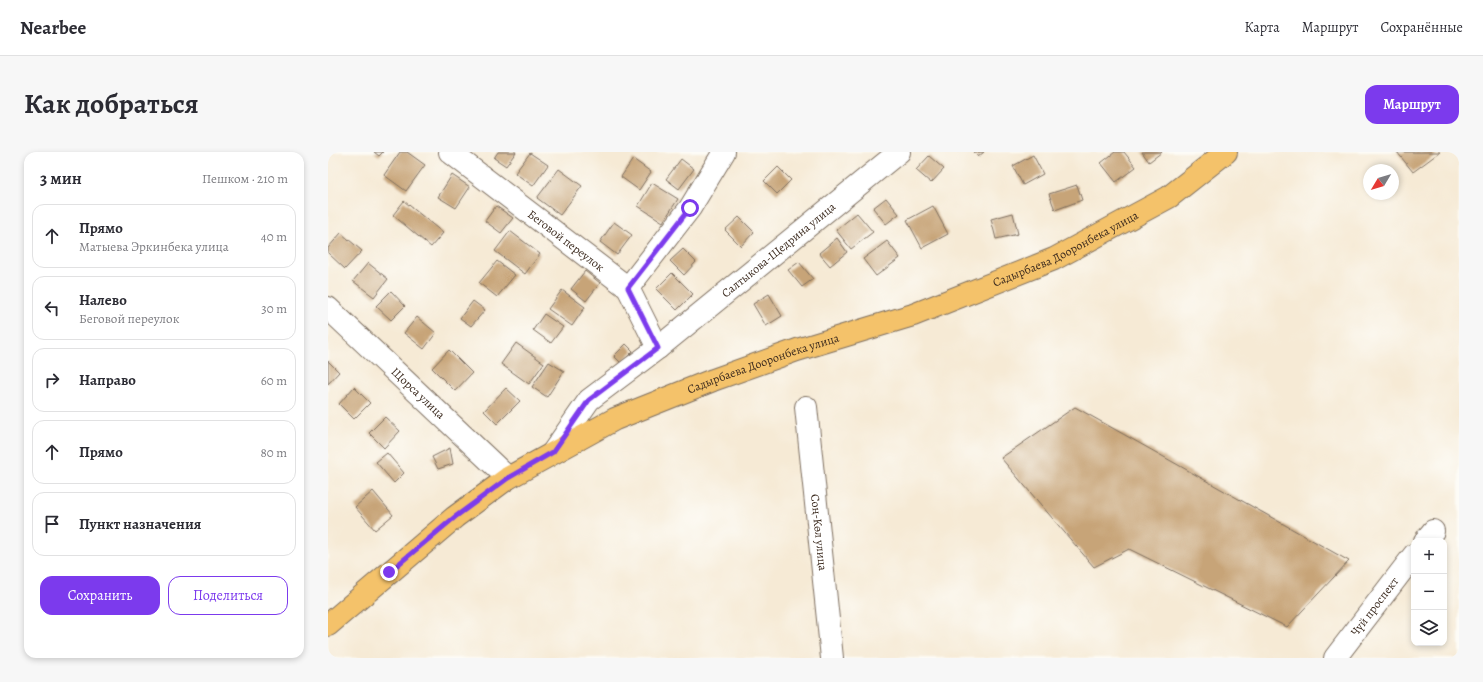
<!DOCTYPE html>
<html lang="ru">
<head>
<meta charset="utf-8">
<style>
	body { margin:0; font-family:Alegreya,serif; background:#f7f7f7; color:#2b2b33 }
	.controls { position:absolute; right:12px; bottom:12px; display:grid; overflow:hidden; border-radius:8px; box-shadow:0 2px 6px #0003 }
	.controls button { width:36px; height:36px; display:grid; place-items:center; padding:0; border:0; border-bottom:1px solid #e1e1e2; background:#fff; color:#2b2b33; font:20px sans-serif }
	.compass { position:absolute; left:1035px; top:12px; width:36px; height:36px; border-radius:50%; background:#fff; box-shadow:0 2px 6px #0003; rotate:232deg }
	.stop { position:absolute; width:12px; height:12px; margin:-9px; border:3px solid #7c3aed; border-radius:50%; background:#fff }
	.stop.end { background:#7c3aed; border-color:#fff; box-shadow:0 1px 4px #0008 }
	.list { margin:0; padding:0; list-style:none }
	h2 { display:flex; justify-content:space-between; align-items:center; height:52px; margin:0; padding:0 16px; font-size:17px }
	h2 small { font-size:13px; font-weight:400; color:#7c7c81 }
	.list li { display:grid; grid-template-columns:26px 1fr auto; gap:12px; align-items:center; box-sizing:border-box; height:64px; margin:0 8px 8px; padding:0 8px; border:1px solid #e1e1e2; border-radius:12px }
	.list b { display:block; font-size:15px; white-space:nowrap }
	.list p { margin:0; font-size:13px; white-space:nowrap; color:#7c7c81 }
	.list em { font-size:13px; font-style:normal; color:#7c7c81 }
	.actions { display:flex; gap:8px; padding:12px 16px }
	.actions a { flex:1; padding:9px 0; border:1px solid #7c3aed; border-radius:12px; text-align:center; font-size:14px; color:#7c3aed }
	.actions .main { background:#7c3aed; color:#fff }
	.icon { flex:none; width:22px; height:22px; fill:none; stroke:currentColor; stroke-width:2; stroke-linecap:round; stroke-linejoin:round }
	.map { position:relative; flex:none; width:1131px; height:506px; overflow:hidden; border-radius:12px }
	header { display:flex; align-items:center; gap:24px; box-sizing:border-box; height:56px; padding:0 20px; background:#fff; border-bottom:1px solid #e1e1e2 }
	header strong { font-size:19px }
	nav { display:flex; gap:22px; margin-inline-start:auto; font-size:14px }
	.intro { display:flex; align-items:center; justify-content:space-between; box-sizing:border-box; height:96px; padding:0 24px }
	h1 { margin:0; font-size:28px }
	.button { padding:10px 18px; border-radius:12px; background:#7c3aed; color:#fff; font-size:14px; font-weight:700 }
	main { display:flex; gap:24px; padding:0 24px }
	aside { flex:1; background:#fff; border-radius:12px; box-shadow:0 2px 6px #0003 }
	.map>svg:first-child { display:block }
</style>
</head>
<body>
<header>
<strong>Nearbee</strong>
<nav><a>Карта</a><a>Маршрут</a><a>Сохранённые</a></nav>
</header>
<div class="intro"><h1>Как добраться</h1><a class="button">Маршрут</a></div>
<main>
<aside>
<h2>3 мин<small>Пешком · 210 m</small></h2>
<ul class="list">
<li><svg class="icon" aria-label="ahead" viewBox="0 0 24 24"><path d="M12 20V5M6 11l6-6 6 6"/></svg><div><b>Прямо</b><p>Матыева Эркинбека улица</p></div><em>40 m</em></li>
<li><svg class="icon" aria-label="left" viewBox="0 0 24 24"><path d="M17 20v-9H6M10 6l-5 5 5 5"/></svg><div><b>Налево</b><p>Беговой переулок</p></div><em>30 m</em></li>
<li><svg class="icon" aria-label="right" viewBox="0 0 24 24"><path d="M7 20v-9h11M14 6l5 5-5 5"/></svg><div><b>Направо</b></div><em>60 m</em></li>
<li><svg class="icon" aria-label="ahead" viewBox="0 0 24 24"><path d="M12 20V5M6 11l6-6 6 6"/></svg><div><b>Прямо</b></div><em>80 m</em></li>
<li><svg class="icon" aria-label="arrive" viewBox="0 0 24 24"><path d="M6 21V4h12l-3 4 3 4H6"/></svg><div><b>Пункт назначения</b></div></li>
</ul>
<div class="actions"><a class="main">Сохранить</a><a>Поделиться</a></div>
</aside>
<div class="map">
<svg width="1131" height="506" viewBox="0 0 1131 506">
	<rect width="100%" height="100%" fill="#fdfcf7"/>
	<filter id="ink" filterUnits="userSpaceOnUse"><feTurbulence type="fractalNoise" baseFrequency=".025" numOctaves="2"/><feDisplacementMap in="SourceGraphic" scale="8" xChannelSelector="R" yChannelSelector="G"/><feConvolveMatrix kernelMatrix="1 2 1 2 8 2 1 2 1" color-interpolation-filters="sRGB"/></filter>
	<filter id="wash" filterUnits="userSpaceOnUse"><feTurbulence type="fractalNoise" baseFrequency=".012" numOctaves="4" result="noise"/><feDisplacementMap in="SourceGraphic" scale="16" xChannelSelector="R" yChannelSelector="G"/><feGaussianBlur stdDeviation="0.9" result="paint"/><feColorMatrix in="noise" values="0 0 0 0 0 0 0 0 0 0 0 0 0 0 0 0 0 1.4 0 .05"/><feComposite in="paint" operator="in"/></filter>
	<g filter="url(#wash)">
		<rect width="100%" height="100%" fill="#f6ead5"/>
		<g id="blocks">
			<path fill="#c7a478" d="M46 0H55L51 4Z
				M72 0H79L97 13 78 39 56 23Z
				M170 0H188L178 14 166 6Z
				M646 0H656L650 5Z
				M787 0H796L808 15 788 30 773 11Z
				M814 0H834L821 10Z
				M1069 0H1112L1085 20Z
				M202 1 220 13 205 34 187 21Z
				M705 3 715 22 695 33 685 14Z
				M601 4 616 17 603 31 588 18Z
				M305 7 323 20 311 38 293 25Z
				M353 7 366 17 351 37 338 27Z
				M450 15 463 28 449 42 436 29Z
				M231 17 254 34 232 63 209 46Z
				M124 23 142 35 128 56 110 45Z
				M324 31 350 47 335 70 310 54Z
				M749 33 754 48 727 58 721 42Z
				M558 46 571 62 558 72 545 56Z
				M76 49 115 81 103 95 65 63Z
				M168 54 185 66 173 81 157 69Z
				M605 54 620 82 594 96 579 68Z
				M529 61 545 80 523 97 508 78Z
				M685 61 690 82 668 87 663 67Z
				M411 65 426 80 413 94 397 78Z
				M286 70 304 83 289 103 272 90Z
				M182 79 212 102 197 122 167 99Z
				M13 81 34 99 17 117 0 101V96Z
				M509 86 519 100 502 114 491 101Z
				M559 89 572 106 548 124 535 107Z
				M355 97 368 110 356 123 342 109Z
				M169 109 187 123 169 145 151 131Z
				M471 110 485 127 474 135 460 118Z
				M40 111 60 127 46 145 25 129Z
				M257 119 272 131 258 149 243 137Z
				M344 121 365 142 349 158 328 137Z
				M234 138 257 155 244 174 220 157Z
				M63 139 77 154 63 168 48 154Z
				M441 142 454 164 438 174 425 152Z
				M145 149 157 158 143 174 132 166Z
				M216 162 235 175 223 191 205 178Z
				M89 165 108 181 96 197 76 181Z
				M188 191 216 211 201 232 173 212Z
				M298 192 305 199 293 211 286 204Z
				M121 198 144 221 127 239 104 216Z
				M0 209 11 220 0 232Z
				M221 210 236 219 219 245 204 235Z
				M26 235 42 251 26 267 11 252Z
				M178 236 192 249 169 272 156 259Z
				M747 255 1021 409 959 475 801 397 766 415 673 306Z
				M57 265 72 279 56 296 41 281Z
				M122 296 125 312 110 317 104 305Z
				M59 301 76 321 66 331 48 310Z
				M45 339 65 363 47 378 27 355Z"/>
		</g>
	</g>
	<g filter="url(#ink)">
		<use href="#blocks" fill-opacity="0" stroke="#7c6d5e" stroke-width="1"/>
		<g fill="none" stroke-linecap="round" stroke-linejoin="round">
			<defs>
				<g id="minor">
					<path id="s1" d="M122 0 300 136 330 196"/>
					<path d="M300 136 362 56 396 0"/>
					<path id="s2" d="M0 156 180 326"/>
					<path id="s3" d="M478 255 504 506"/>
					<path id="s4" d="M225 300 261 248 330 196 571 0"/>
					<path d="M1097 389 1105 379"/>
					<path id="s5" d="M1007 506 1086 403"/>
				</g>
				<g id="major">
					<path id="s6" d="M0 473 127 365 180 326 287 267 385 228 469 198 585 163 726 107 841 45 898 0"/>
				</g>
			</defs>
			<use href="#minor" stroke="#7c6d5e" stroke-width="24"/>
			<use href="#major" stroke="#7c6d5e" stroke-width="24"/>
			<use href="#minor" stroke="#fff" stroke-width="22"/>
			<use href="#major" stroke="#f4c26a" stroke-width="22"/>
		</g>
	</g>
	<g fill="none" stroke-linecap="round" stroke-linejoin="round" filter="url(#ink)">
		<path stroke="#7c3aed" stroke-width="5" d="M61 420 127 365 180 326 225 300 261 248 330 196 300 136 362 56"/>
	</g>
	<g text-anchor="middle" stroke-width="4" stroke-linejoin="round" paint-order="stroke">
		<g font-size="12" fill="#3b2a1e" stroke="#fdfcf7">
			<text dy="4" stroke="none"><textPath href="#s1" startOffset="146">Беговой переулок</textPath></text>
			<text dy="4" stroke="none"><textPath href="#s6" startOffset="837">Садырбаева Дооронбека улица</textPath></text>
			<text dy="4" stroke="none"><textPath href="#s4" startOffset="305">Салтыкова-Щедрина улица</textPath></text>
			<text dy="4" stroke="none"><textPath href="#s6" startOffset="513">Садырбаева Дооронбека улица</textPath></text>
			<text dy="4" stroke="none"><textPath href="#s2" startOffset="124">Щорса улица</textPath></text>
			<text dy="4" stroke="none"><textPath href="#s3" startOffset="126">Соң-Көл улица</textPath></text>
			<text dy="4" stroke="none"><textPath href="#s5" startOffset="65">Чүй проспект</textPath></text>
		</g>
	</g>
</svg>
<div class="controls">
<button>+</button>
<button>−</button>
<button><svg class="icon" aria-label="layers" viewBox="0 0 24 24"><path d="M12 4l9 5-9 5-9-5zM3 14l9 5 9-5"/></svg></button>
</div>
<svg class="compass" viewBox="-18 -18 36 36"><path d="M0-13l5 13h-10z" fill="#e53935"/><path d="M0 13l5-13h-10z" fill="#7c7c81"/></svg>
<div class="stop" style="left:362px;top:56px"></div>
<div class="stop end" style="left:61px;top:420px"></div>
</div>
</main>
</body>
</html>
